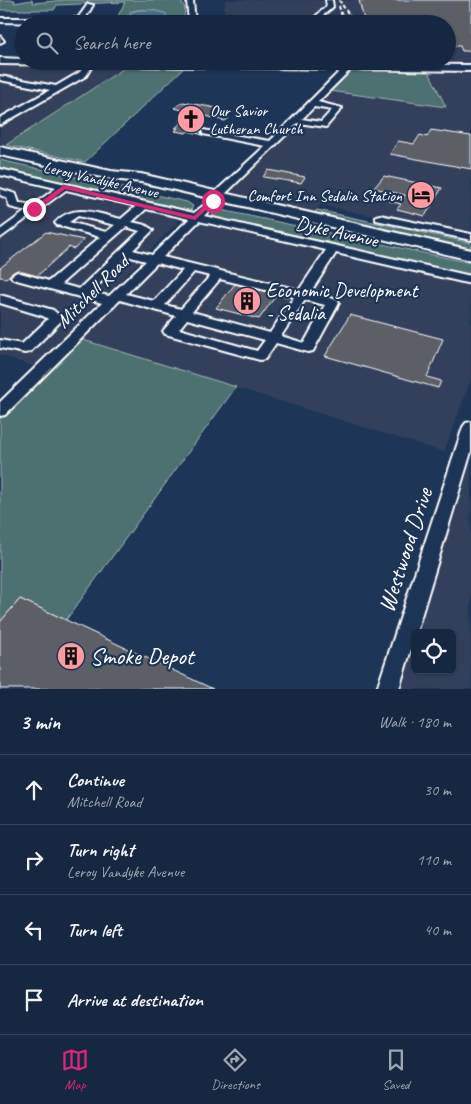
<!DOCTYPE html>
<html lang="en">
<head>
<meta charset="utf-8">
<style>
	body { margin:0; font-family:Caveat,sans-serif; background:#23344c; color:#f1f3f6 }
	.controls { position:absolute; right:15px; bottom:15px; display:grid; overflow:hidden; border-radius:8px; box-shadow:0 1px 4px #0004 }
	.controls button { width:45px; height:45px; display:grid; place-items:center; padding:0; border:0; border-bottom:1px solid #35445a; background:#162841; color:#f1f3f6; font:25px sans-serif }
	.stop { position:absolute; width:15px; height:15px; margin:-11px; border:4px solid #db2777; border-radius:50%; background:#fff }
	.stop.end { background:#db2777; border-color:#fff; box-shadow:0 1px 5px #0008 }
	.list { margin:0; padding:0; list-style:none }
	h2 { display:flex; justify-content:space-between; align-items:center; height:65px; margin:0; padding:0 20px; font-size:21px }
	h2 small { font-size:16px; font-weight:400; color:#9ea6b1 }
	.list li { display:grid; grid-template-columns:32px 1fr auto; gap:15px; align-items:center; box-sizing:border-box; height:70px; padding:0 20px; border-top:1px solid #35445a }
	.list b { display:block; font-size:19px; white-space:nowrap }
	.list p { margin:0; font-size:16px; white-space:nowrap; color:#9ea6b1 }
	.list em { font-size:16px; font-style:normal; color:#9ea6b1 }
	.icon { flex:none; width:28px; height:28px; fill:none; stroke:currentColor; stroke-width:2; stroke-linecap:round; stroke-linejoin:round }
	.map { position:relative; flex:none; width:471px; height:689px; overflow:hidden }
	.search { position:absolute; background:#162841; box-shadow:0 1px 4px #0004; left:15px; right:15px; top:15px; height:55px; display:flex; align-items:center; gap:12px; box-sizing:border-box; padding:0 18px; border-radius:28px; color:#9ea6b1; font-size:19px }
	.sheet { height:345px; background:#162841 }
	nav { display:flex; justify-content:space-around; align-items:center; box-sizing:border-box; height:70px; border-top:1px solid #35445a; background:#162841; font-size:14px; color:#9ea6b1 }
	nav a { display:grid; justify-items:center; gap:2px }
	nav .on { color:#db2777 }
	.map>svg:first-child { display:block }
</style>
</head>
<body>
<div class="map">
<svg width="471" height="689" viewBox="0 0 471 689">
	<rect width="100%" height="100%" fill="#1d3557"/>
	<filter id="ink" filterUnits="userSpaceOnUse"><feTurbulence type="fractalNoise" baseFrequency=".02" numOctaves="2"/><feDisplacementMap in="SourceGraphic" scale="10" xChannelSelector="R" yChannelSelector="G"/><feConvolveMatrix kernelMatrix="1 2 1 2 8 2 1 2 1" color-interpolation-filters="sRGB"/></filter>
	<g filter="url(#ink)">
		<path fill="#30415c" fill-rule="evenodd" d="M225 0H471V65L222 62 447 61V24H224Z
			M0 63 129 65 6 145 0 144Z
			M428 70 471 71V237L321 205 313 214 228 194 229 190 330 91 445 107Z
			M0 178 174 218 178 222 35 367 0 355Z
			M201 224 471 286V379L444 452 80 339 192 226Z
			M471 444V689H392ZM415 633H452V670H415Z"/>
		<path fill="#4e6f70" stroke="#a6b7b8" d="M0 0H15L14 3 32 0 33 3 65 0H180L185 8 184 17 168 24H157L160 23 164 13C153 11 133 5 125 17 124 19 124 22 122 24H114L125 2 57 5 54 10H0Z
			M129 65 186 66 85 162 6 145Z
			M360 69 428 70 446 107 330 91 350 71Z
			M0 160 187 202 193 206 191 210 182 212 0 171Z
			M221 210 471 263V279L211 219 210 216Z
			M317 210 471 243V248L313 214Z
			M80 339 236 387 66 620 20 599 0 622V419Z"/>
		<path fill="#446e8a" stroke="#8fa8b9" d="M153 10 167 14C159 29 136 24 122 24 132 9 134 10 153 10Z"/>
		<path fill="#5c5e66" stroke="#fff" d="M359 0H471V51H462L460 46H447V24H365Z
			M183 102 222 109 214 116 229 118 225 121 206 116 201 119 206 120 189 130 211 133 207 136 188 131 186 133 175 131 178 128H175L185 120H180L184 117 190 118 196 113 174 108Z
			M431 130 471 136V169L390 154 398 141 414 144 420 135 427 137Z
			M268 170 305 177 301 183 263 177Z
			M384 176 442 188 425 216 397 209 401 204 389 201 393 196 403 198 405 195 374 188Z
			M46 232 84 240 74 249 69 247 37 276 15 271 6 278 0 277V268Z
			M235 284 277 294 259 319 216 308Z
			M350 315 443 339 427 377 441 381 438 388 325 356Z
			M20 599 66 620 213 689H0V622Z"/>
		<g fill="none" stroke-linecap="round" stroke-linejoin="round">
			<defs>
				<path id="minor" d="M187 0H193L195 24H189Z
					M326 0H332L333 7 321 17 323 24H317L315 17 327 6Z
					M88 4 93 5 82 24 0 22V18H78Z
					M245 18H305L310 24 303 22 242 24V20Z
					M0 36 4 41 0 43Z
					M87 61 94 63 86 76 0 125V118L50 90 0 80V76L56 86 80 72Z
					M343 61H351V69L318 102 342 108 326 127 298 123 222 197H214V193L265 146 203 134V130L270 141 343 68ZM314 107 332 110 321 122 302 119Z
					M0 169 194 213 213 198 218 201 204 216 471 276V284L336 253 310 293 338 300 339 303 313 351 308 352 276 343 265 359 260 360 165 334 163 331 176 316 120 300 5 415 0 416V402L102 303 13 279 11 276 17 272 49 281 100 237 57 225 55 223C73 202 98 214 121 219L136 206 66 190 0 238V230L26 211 10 207 7 198 0 195V189L16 194 19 203 33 205 56 188 0 175ZM146 209 189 219 152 255 133 250 153 230 145 225 132 222ZM78 216 115 225 106 232 69 222ZM199 221 326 250 299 290 163 257ZM126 227 140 231 79 289 61 284ZM127 256 146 261 109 296 91 292ZM157 263 183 270 154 301 126 294ZM194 272 210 276 181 309 165 305ZM220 279 294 297 270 333 192 312ZM305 300 325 305 304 343 281 336ZM187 319 265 340 257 351 179 329Z
					M380 215 471 234V240L376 220V216Z
					M0 295 53 310 63 319 30 352 25 353 0 348V340L22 344 48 319 43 316 0 303Z
					M471 422V452L399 689H377L463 427 466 423Z"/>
				<path id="major" d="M0 58 24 59V61L471 65V71L0 64Z"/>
				<path id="highway" d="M0 147 111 171 141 174 471 250V260L141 182 111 179 0 155Z"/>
			</defs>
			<use href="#minor" stroke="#fff" stroke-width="4"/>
			<use href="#major" stroke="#fff" stroke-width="4"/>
			<use href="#highway" stroke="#fff" stroke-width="4"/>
			<use href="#minor" fill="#1d3557" fill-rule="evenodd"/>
			<use href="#major" fill="#1d3557" fill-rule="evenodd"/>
			<use href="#highway" fill="#1d3557" fill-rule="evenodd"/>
			<path stroke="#fff" stroke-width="2" stroke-dasharray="4 2" stroke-linecap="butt" d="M339 0 355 24
				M339 6 344 24"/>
		</g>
	</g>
	<path fill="#db2777" d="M64 185 194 216 211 199 216 201 195 220 65 189 37 211H32V208Z"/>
	<defs>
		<symbol id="church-disc" viewBox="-11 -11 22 22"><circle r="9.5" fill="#ff9aa2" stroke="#1d3557"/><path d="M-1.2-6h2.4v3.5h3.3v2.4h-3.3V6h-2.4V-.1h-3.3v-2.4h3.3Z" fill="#111"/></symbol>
		<symbol id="hotel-disc" viewBox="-11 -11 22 22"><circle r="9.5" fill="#ff9aa2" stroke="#1d3557"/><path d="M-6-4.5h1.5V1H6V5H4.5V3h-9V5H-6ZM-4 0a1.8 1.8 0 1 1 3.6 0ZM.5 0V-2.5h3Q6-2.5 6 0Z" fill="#111"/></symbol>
		<symbol id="building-disc" viewBox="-11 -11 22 22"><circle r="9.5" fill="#ff9aa2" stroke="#1d3557"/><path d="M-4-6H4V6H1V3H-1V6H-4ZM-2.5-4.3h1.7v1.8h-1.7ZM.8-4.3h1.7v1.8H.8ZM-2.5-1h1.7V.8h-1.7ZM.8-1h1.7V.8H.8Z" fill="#111"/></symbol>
	</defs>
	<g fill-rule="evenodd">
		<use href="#church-disc" x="175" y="103" width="32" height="32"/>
		<use href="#hotel-disc" x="405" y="179" width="32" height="32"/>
		<use href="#building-disc" x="231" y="285" width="32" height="32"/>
		<use href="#building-disc" x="55" y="640" width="32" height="32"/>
	</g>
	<g text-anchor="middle" stroke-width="4.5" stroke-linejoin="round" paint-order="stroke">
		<g font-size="16" fill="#fff" stroke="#1d3557" text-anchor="start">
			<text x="210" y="116">Our Savior<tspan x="210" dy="18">Lutheran Church</tspan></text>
			<text x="402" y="201" text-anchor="end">Comfort Inn Sedalia Station</text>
		</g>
		<g font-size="16" fill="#fff" stroke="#1d3557">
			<text transform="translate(101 179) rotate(13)" y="6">Leroy Vandyke Avenue</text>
		</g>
		<g font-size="20" fill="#fff" stroke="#1d3557">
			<text transform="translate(337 231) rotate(13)" y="7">Dyke Avenue</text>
			<text transform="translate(92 291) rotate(-45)" y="7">Mitchell Road</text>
		</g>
		<g font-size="20" fill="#fff" stroke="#1d3557" text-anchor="start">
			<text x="266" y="297">Economic Development<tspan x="266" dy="23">- Sedalia</tspan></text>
		</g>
		<g font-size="24" fill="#fff" stroke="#1d3557">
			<text transform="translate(405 550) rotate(-72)" y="8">Westwood Drive</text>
		</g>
		<g font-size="24" fill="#fff" stroke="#1d3557" text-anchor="start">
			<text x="90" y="664">Smoke Depot</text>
		</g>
	</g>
</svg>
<div class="controls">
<button><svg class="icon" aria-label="locate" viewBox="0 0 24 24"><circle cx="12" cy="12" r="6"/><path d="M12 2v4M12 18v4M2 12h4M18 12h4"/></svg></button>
</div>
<div class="stop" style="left:213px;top:201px"></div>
<div class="stop end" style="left:34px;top:209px"></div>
<div class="search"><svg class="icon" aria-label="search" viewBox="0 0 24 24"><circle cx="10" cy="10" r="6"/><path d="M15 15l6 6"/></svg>Search here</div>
</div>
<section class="sheet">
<h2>3 min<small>Walk · 180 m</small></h2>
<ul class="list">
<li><svg class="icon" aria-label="ahead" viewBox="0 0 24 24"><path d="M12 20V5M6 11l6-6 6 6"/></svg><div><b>Continue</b><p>Mitchell Road</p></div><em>30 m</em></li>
<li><svg class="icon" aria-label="right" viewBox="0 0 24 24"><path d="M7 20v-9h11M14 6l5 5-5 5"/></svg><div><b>Turn right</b><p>Leroy Vandyke Avenue</p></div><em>110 m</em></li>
<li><svg class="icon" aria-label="left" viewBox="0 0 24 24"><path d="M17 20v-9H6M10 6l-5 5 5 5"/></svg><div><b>Turn left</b></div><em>40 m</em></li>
<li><svg class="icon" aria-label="arrive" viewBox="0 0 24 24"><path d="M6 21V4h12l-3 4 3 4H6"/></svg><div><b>Arrive at destination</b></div></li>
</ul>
</section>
<nav>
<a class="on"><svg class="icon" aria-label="map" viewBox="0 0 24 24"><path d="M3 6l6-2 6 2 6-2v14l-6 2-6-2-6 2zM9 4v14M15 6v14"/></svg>Map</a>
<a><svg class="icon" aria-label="directions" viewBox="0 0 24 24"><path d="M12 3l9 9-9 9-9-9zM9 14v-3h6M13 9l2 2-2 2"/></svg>Directions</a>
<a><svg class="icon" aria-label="saved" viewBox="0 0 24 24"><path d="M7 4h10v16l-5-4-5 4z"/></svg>Saved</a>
</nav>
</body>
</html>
